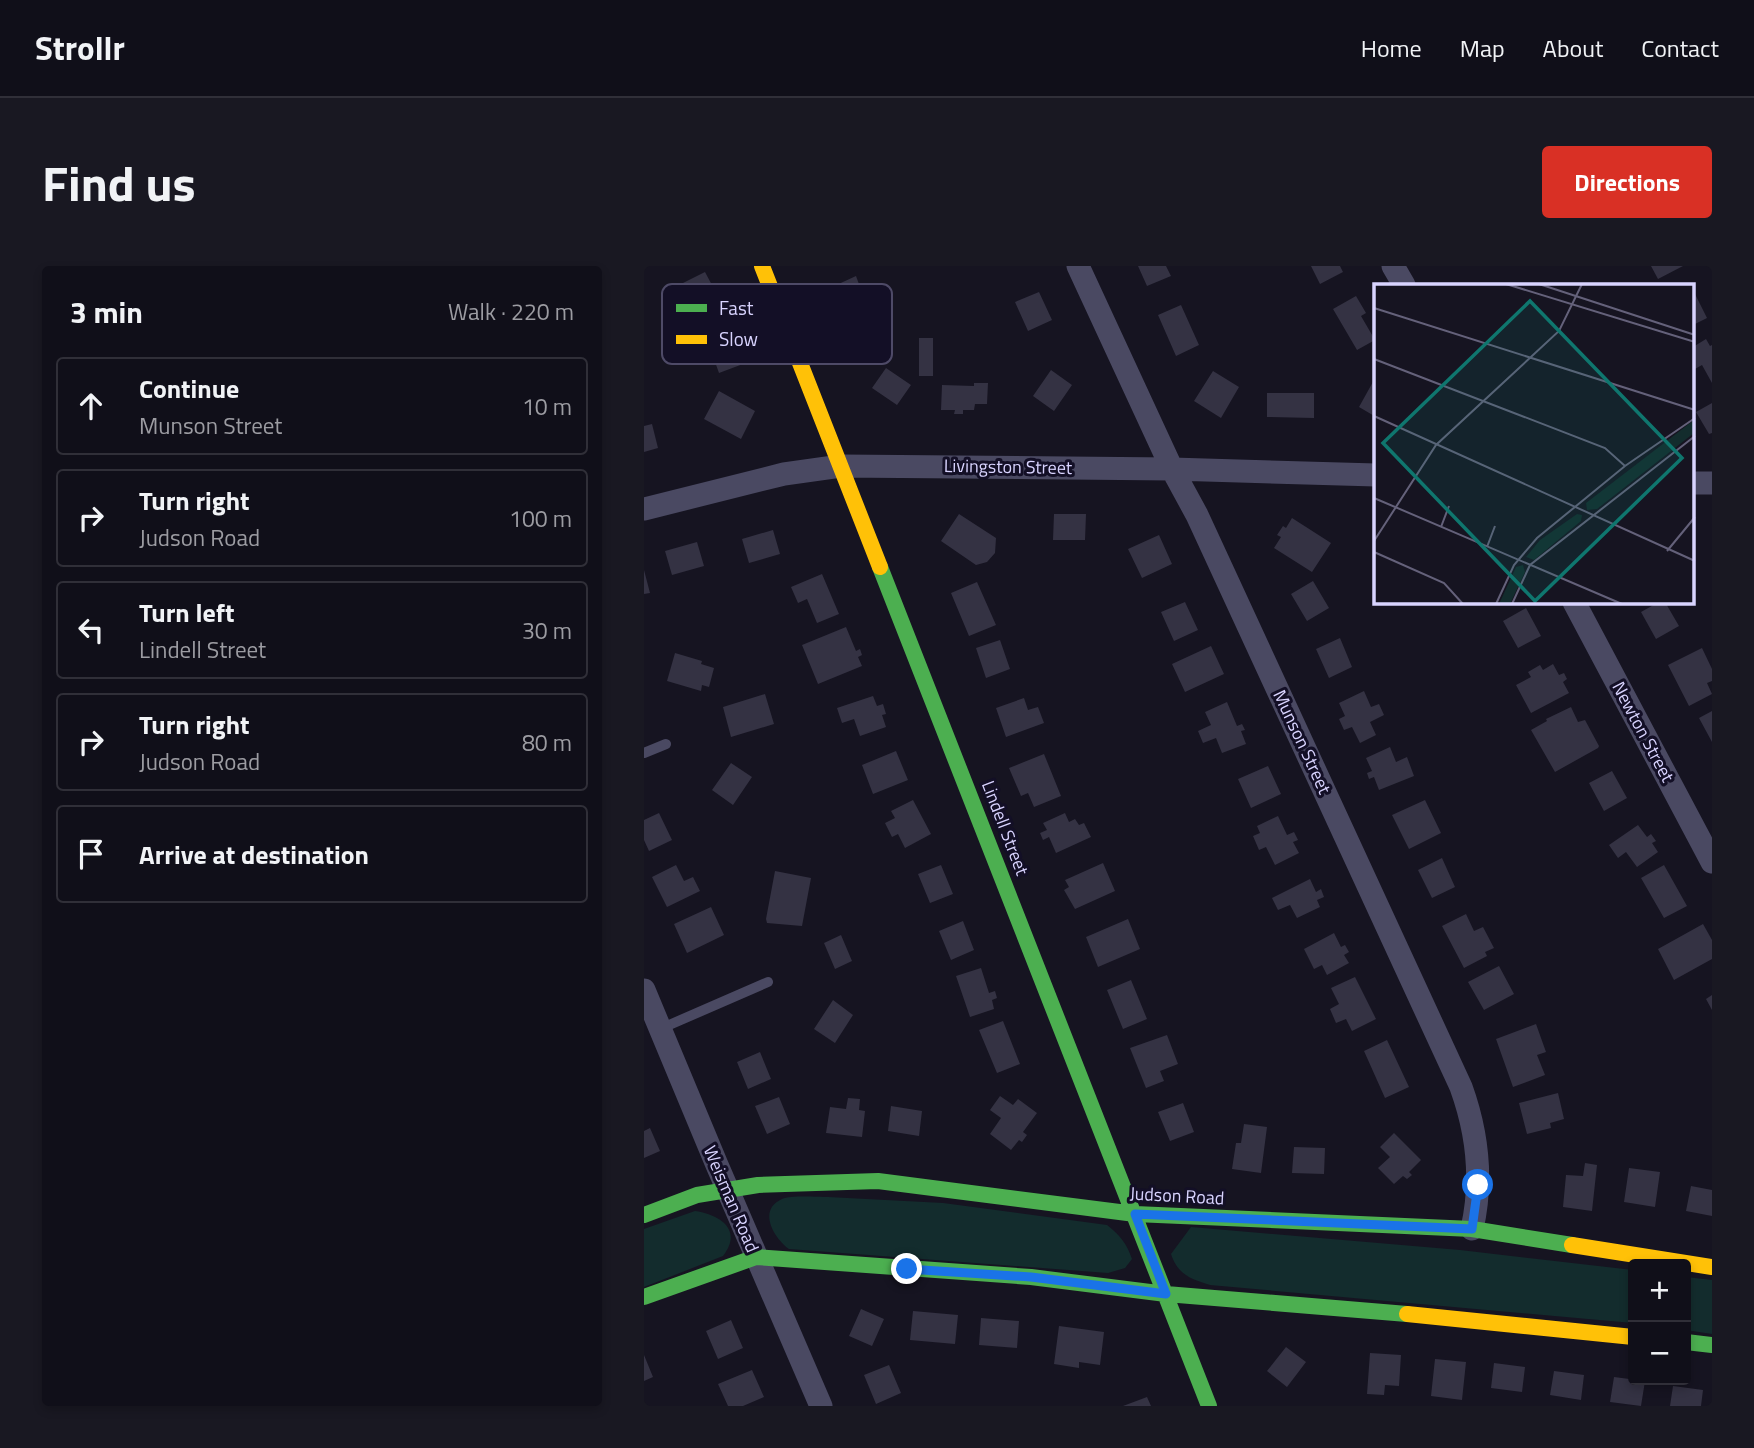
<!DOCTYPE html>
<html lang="en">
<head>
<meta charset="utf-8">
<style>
	body { margin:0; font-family:"Titillium Web",sans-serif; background:#191822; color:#f1f3f6 }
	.controls { position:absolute; right:21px; bottom:21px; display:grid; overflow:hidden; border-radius:7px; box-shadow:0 4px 10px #0003 }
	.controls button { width:63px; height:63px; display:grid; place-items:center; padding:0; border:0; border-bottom:2px solid #302f38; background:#100f19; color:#f1f3f6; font:35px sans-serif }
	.stop { position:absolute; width:21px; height:21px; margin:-16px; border:5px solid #1a73e8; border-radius:50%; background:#fff }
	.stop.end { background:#1a73e8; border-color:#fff; box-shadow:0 2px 7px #0008 }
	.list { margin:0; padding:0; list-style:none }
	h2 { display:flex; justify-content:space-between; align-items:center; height:91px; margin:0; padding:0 28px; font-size:30px }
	h2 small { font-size:23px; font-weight:400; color:#9c9ca2 }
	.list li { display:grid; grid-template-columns:46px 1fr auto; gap:21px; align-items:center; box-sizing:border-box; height:98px; margin:0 14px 14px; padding:0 14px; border:2px solid #302f38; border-radius:7px }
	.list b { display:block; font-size:26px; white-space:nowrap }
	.list p { margin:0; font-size:23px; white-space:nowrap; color:#9c9ca2 }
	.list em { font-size:23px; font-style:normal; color:#9c9ca2 }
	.icon { flex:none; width:38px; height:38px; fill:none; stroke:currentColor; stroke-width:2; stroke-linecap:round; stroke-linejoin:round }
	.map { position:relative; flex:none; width:1068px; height:1140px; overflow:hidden; border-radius:7px }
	header { display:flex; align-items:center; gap:42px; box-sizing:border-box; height:98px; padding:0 35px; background:#100f19; border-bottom:2px solid #302f38 }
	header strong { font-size:33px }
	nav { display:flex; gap:38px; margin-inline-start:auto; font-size:24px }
	.intro { display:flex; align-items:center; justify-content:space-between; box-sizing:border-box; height:168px; padding:0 42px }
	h1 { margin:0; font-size:49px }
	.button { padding:18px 32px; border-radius:7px; background:#d93025; color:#fff; font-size:24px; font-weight:700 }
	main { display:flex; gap:42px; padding:0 42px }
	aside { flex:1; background:#100f19; border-radius:7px; box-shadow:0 4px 10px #0003 }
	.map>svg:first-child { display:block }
</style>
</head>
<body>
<header>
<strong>Strollr</strong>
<nav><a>Home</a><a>Map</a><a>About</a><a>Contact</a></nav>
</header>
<div class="intro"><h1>Find us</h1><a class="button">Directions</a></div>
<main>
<aside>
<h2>3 min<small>Walk · 220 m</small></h2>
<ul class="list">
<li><svg class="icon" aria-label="ahead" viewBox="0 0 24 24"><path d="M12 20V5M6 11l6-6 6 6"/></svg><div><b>Continue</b><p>Munson Street</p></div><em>10 m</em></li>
<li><svg class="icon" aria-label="right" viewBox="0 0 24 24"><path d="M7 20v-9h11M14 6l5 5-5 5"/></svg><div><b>Turn right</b><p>Judson Road</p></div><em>100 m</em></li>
<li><svg class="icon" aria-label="left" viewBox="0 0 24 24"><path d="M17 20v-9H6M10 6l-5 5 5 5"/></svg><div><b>Turn left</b><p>Lindell Street</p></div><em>30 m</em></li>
<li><svg class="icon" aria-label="right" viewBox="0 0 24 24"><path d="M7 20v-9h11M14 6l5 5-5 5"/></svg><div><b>Turn right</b><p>Judson Road</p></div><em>80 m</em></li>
<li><svg class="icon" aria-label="arrive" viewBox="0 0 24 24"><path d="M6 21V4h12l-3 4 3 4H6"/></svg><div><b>Arrive at destination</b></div></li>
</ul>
</aside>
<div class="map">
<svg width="1068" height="1140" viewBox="0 0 1068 1140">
	<rect width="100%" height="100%" fill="#161421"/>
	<path fill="#132c2d" d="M184 931 299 937 463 959C476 969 483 978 488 993L481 1002 464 1007 145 983C130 972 113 944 138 933 147 929 173 931 184 931Z
		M51 945C77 949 99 964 79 990L0 1021V963Z
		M547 961 816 984 989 1004V1057L566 1019C547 1013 534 1009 527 988Z
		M1042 1011 1068 1014V1068L1042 1064Z"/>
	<path fill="#343243" d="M494 0H522L527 10 503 20Z
		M667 0H696L699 6 676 18Z
		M1007 0H1039L1014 13Z
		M61 6 69 21 73 18 76 24 71 27 76 37 54 48 45 31 34 37 27 23Z
		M212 10 219 29 232 23 242 47 205 63 188 21Z
		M1049 24 1063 52 1049 59Z
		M395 26 408 54 384 65 371 36Z
		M712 30 722 47 717 50 731 74 713 84 689 43Z
		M537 39 555 79 532 90 514 49Z
		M84 57 99 98 75 107 70 93 56 98 46 71Z
		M275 72H289V110H275Z
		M1062 73 1066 80 1068 79V117L1058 99 1051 103 1049 99V81Z
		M242 102 267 119 253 139 228 122Z
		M407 104 428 119 410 145 389 130Z
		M569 105 595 121 577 152 550 135Z
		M730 114 732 115V151L715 141Z
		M330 117H344L343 138H331L330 144H319V148H310L311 144H297L298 119 330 120Z
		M75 125 111 145 97 173 60 153Z
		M623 127H670V152L623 151Z
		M1068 137V167L1065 168 1052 146Z
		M8 158 14 182 0 186V160Z
		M315 248 352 272 351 287 343 296 332 299 297 275Z
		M410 248H442L441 274H409Z
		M648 252 687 277 668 306 630 282 637 271 633 269 639 260 642 262Z
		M129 264 136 288 105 297 98 273Z
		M515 269 528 298 498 312 484 283Z
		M53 276 60 300 28 309 21 285Z
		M0 304 6 327 0 328Z
		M178 308 195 348 173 357 163 333 154 337 147 321Z
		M669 315 685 342 663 355 647 328Z
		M333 316 352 359 325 370 307 327Z
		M541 336 554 364 530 375 517 346Z
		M1015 336H1021L1035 360 1012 373 997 346Z
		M882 342 897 370 874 382 859 355Z
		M202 361 212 385 216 383 218 389 214 391 218 400 174 418 158 379Z
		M696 372 708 401 685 412 672 383Z
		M356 374 366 403 342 412 332 382Z
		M567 380 580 408 541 426 528 398Z
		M1058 382 1068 403V415L1063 417 1068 428 1045 440 1024 399Z
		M31 387 58 395 57 398 70 402 65 421 58 419 57 425 23 415Z
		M909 398 915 409 920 407 923 413 919 416 925 427 887 447 872 419 887 411 884 406 896 399 899 404Z
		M720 425 727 441 735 438 740 449 726 456 732 469 716 477 708 461 700 464 695 453 701 450 695 437Z
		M121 428 130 458 87 471 79 441Z
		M229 430 233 440 239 438 242 448 238 449 242 461 216 470 210 453 198 457 193 442Z
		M380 432 384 444 394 441 400 457 362 471 352 442Z
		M583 436 593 460 598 458 601 464 597 465 602 478 578 487 572 472 559 477 554 465 567 459 561 446Z
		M927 441 934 456 941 454 955 480 954 482 911 506 887 464 903 455 902 453Z
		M1068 445V476L1055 452Z
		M746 481 752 496 763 491 770 510 735 524 730 511 725 513 723 507 728 505 722 492Z
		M252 485 264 514 229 528 218 499Z
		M400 488 417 530 390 541 384 527 377 530 365 502Z
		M87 497 108 511 89 539 68 524Z
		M624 500 637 528 607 542 594 513Z
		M968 505 983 532 960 545 945 517Z
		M269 534 287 568 261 582 254 568 248 571 241 557 251 552 247 545Z
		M781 534 797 567 765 583 748 549Z
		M15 547 28 574 5 585 0 574V554Z
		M421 547 425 556 431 553 435 559 440 557 447 571 412 587 405 571 399 574 396 567 403 564 399 557Z
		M634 550 643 569 650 566 654 574 649 576 655 587 631 599 622 581 615 584 609 570 616 567 613 560Z
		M994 559 1003 571 1007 568 1012 575 1008 577 1014 586 993 601 982 586 974 592 965 579Z
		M798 592 811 621 788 632 774 604Z
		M459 597 471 625 431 643 420 624 425 621 421 614Z
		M32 599 40 615 49 611 56 625 23 641 8 611Z
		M297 599 309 628 286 637 274 608Z
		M1020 599 1043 640 1020 652 997 612Z
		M131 605 167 612 158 660 123 657 122 653Z
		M666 613 672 626 677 623 680 631 673 634 676 641 653 652 646 639 634 644 628 632Z
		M67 641 80 669 43 687 30 658Z
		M822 648 830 665 839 661 850 682 841 686 843 690 820 702 798 660Z
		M484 653 496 683 454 701 442 671Z
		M319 655 330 684 307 694 295 665Z
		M1059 658 1068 674V693L1030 714 1014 683Z
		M690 667 697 681 701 679 705 686 700 689 705 697 683 709 678 699 670 703 660 683Z
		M197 669 208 695 191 703 180 677Z
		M855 700 870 728 840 744 824 716Z
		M337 702 345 727 351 725 353 732 348 734 350 743 326 751 312 710Z
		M711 711 732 753 708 765 702 753 692 757 686 743 695 738 687 722Z
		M487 714 503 753 479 763 463 724Z
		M1068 729V744L1062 733Z
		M189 734 209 749 191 777 170 763Z
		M359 755 376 798 353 807 335 764Z
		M892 758 902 786 893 789 901 809 869 821 852 773Z
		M523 769 534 798 516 805 520 815 502 822 486 782Z
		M743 774 765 821 741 832 720 785Z
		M116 786 127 813 104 823 93 796Z
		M914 827 920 853 906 857 907 862 883 868 875 837Z
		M356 830 369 839 374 833 393 847 379 866 383 869 378 876 375 874 367 884 346 868 357 852 346 844Z
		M135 831 146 858 123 868 111 840Z
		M204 832 216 833 215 844 221 845 218 871 182 867 186 841 202 843Z
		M539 837 550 866 526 875 514 846Z
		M247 840 278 845 275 870 244 865Z
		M600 858 623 861 617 907 588 903 592 877H597Z
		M6 862 16 885 0 892V865Z
		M750 867 777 894 765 906 768 909 763 913 759 910 750 918 734 902 746 891 736 881Z
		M650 881 681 882 680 908 648 907Z
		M941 897 953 899 948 945 919 941 922 909 939 910Z
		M985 902 1016 906 1011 941 980 936Z
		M1047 920 1068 924V950L1042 945Z
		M217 1043 240 1053 228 1080 205 1070Z
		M269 1045 314 1049 311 1078 266 1074Z
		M337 1052 375 1055 373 1082 335 1079Z
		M87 1054 99 1082 74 1093 62 1065Z
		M415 1060 460 1066 456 1099 435 1096V1102L410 1098Z
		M642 1081 662 1096 643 1121 623 1105Z
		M726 1087 757 1089 755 1120 741 1119 740 1129 723 1128Z
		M0 1089 9 1111 0 1115Z
		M791 1093 822 1096 818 1134 787 1130Z
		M850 1097 881 1101 878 1126 847 1122Z
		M245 1099 257 1127 232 1138 220 1109Z
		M108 1104 120 1131 99 1140H84L74 1118Z
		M910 1105 940 1109 937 1134 906 1129Z
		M970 1111 1001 1115 997 1140 966 1136Z
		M1029 1120 1059 1124 1057 1140H1026Z
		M503 1131 507 1140H479Z"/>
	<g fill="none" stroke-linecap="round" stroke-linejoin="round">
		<path stroke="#4a4962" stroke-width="10" d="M0 487 22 478
			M16 763 124 716"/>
		<path stroke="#4a4962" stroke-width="23" d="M434 0 528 203 553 249 817 821C834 868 839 914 828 963
			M749 0 760 19
			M1049 217H1068
			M0 243 140 208 197 200 528 203 732 209
			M930 336 1068 596
			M0 724 73 899 177 1140"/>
		<path stroke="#4caf50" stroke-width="16" d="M236 301 565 1140
			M0 949 53 929 114 919 234 915 491 948 828 963 928 979
			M0 1031 112 991 387 1011 522 1028 763 1048
			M1042 1076 1068 1079"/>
		<path stroke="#ffc107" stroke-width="16" d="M118 0 236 301
			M928 979 1068 1001
			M763 1048 989 1071"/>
	</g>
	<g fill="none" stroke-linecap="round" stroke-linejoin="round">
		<path stroke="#1a73e8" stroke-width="9" d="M263 1003 387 1011 522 1028 491 948 828 963 834 919"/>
	</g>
	<g text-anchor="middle" stroke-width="6" stroke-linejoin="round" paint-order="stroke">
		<g font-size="18" fill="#d9d4ff" stroke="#130f26">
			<text transform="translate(364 201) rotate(1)" y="6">Livingston Street</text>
			<text transform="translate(999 466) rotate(62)" y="6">Newton Street</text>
			<text transform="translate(658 476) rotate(65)" y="6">Munson Street</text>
			<text transform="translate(361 562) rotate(69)" y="6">Lindell Street</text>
			<text transform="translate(533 930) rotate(3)" y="6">Judson Road</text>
			<text transform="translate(87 933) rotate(67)" y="6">Weisman Road</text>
		</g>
	</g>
	<g transform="translate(730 18)">
		<rect width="320" height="320" fill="#161421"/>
		<path d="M320 136V149L223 225 213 226 212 219ZM203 230 208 231 207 237 160 276 152 273 166 256ZM149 281 151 288 136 320H125L142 283Z" fill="#132c2d"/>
		<path fill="none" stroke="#64617a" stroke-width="2" d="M132 0 321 58M165 0 321 51M0 24 321 126M0 75 231 164 251 182M0 132 321 277M0 214 248 320M67 243 75 222M0 257 62 161 185 47 208 0M113 263 121 242M293 267 321 233M0 268 70 299 89 320M122 320 140 281 163 254 251 182 321 134M138 320 156 281 321 152"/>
		<path fill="#0f766e" fill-opacity="0.15" stroke="#0f766e" stroke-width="3.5" d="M156 17 308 174 161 317 9 159Z"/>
		<rect width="320" height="320" fill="none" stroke="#d9d4ff" stroke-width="3.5"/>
	</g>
	<rect x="18" y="18" width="230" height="80" rx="10" fill="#130f26" stroke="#4e4a67" stroke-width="2"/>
	<rect x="32" y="38" width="31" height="8" fill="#4caf50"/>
	<rect x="32" y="69" width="31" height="9" fill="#ffc107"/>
	<g font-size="19" fill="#d9d4ff">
		<text x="75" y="49">Fast</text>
		<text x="75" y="80">Slow</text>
	</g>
</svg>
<div class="controls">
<button>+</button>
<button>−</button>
</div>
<div class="stop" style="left:834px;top:919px"></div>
<div class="stop end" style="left:263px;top:1003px"></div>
</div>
</main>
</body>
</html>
